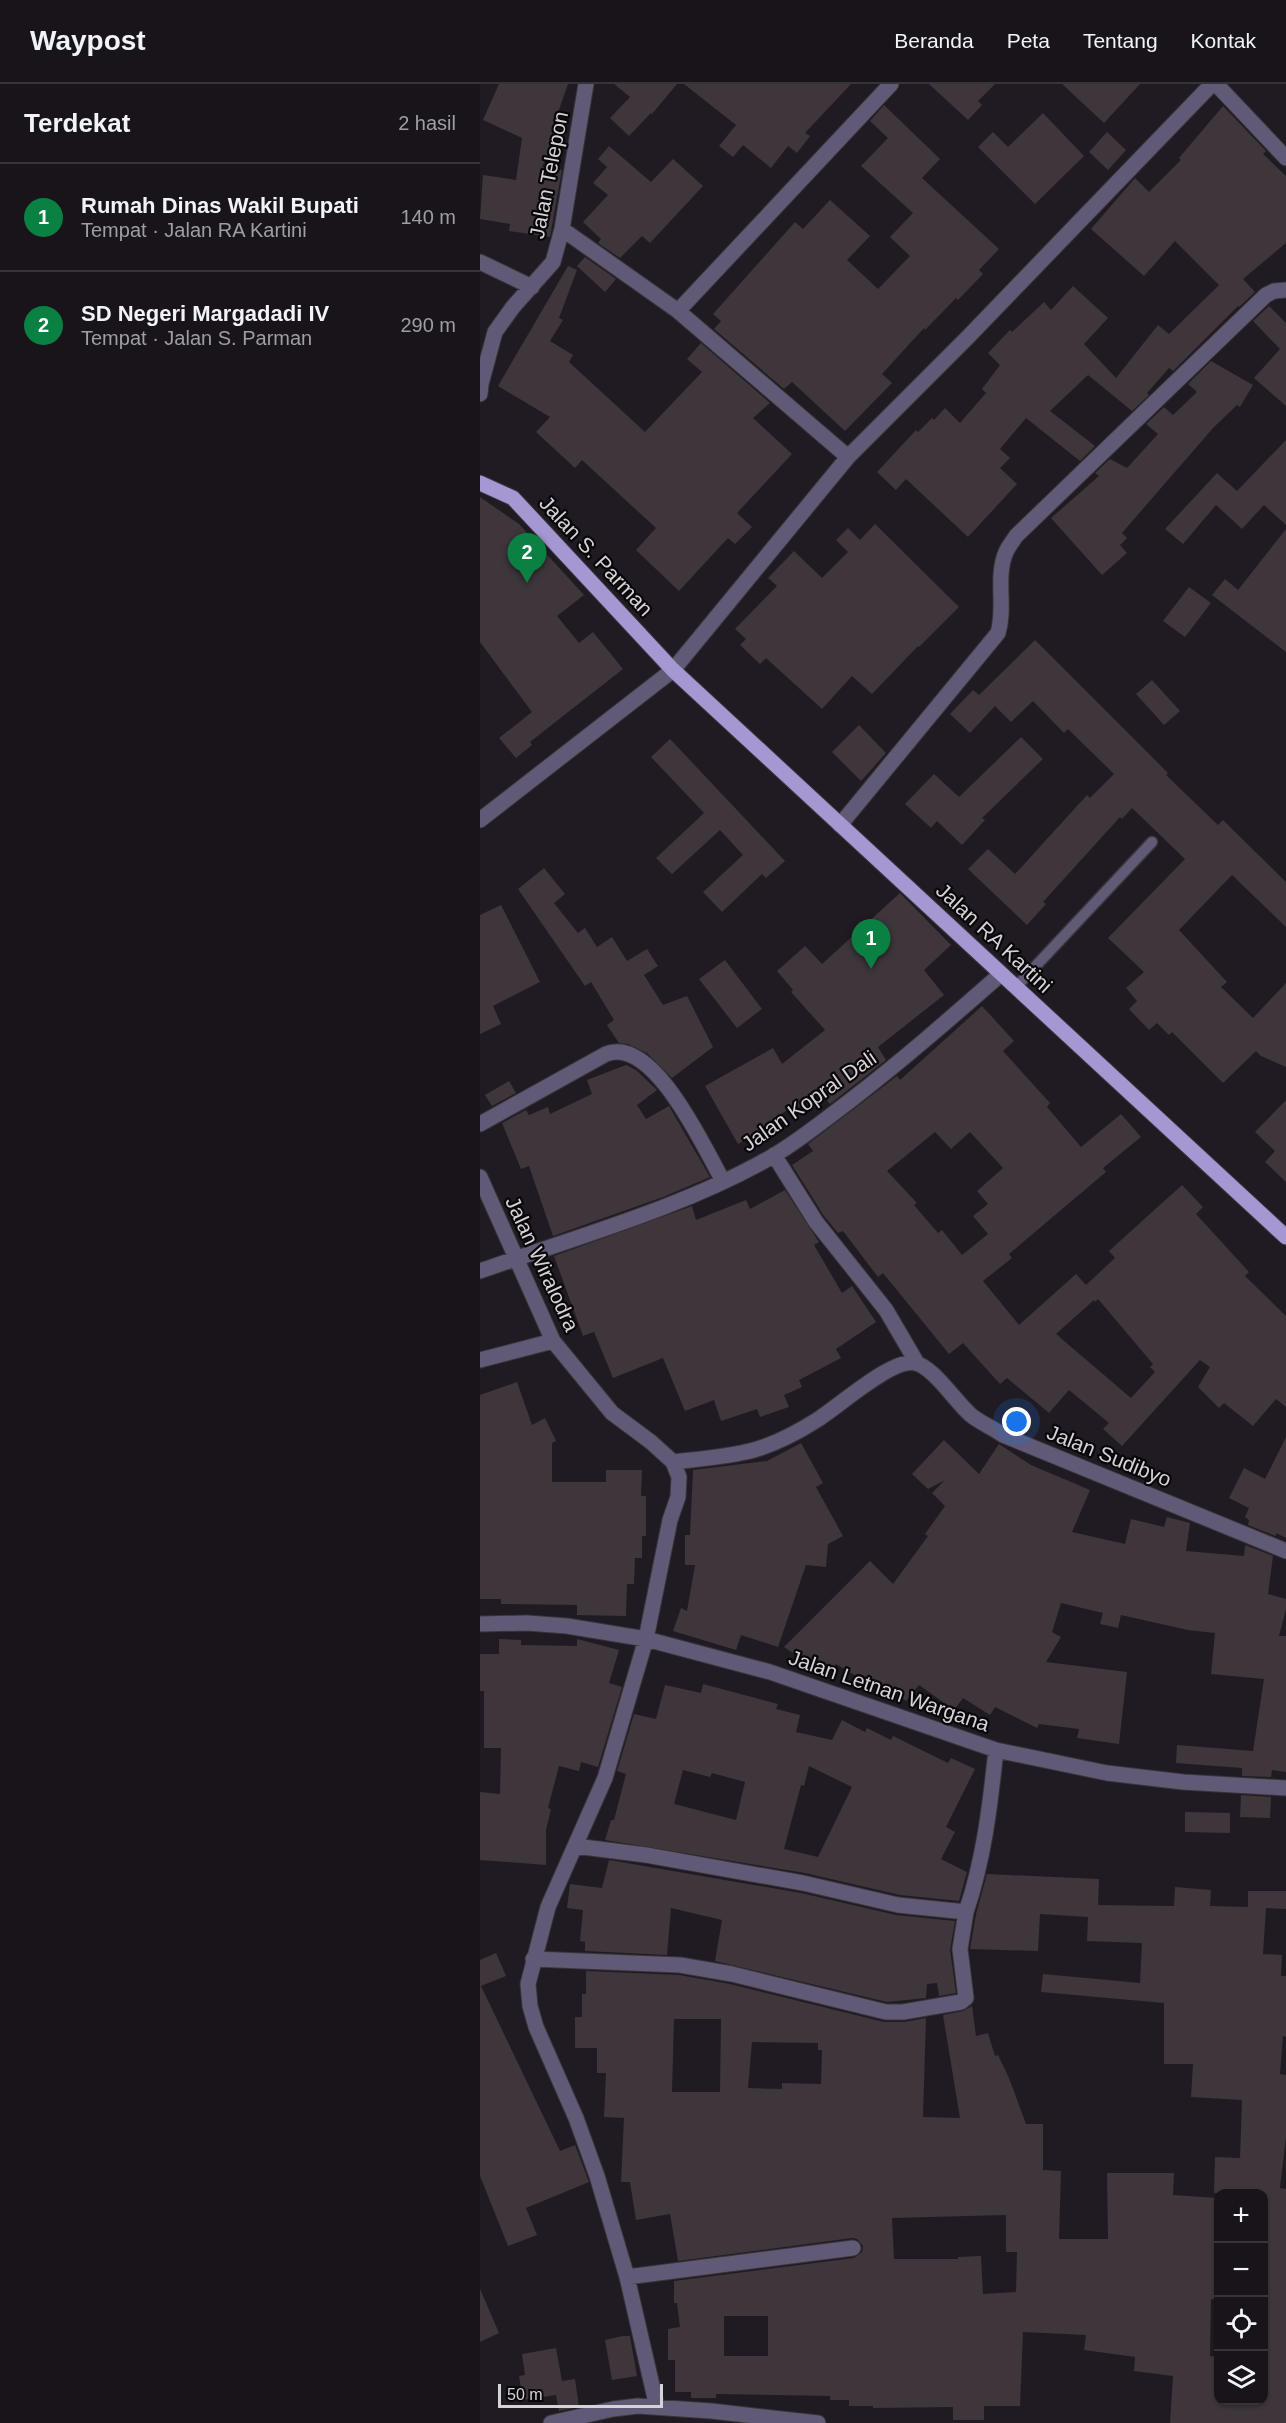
<!DOCTYPE html>
<html lang="id">
<head>
<meta charset="utf-8">
<style>
	body { margin:0; font-family:Arial,sans-serif; background:#211d23; color:#f1f3f6 }
	.controls { position:absolute; right:18px; bottom:18px; display:grid; overflow:hidden; border-radius:12px; box-shadow:0 2px 4px #0004 }
	.controls button { width:54px; height:54px; display:grid; place-items:center; padding:0; border:0; border-bottom:2px solid #363339; background:#18141a; color:#f1f3f6; font:30px sans-serif }
	.scale { position:absolute; left:18px; bottom:15px; width:165px; box-sizing:border-box; padding-left:6px; border:3px solid #d6d2d7; border-top:0; font-size:16px; line-height:21px; white-space:nowrap; color:#d6d2d7; -webkit-text-stroke:4px #090709; paint-order:stroke }
	.you { position:absolute; left:537px; top:1338px; width:21px; height:21px; margin:-15px; border:4px solid #fff; border-radius:50%; background:#1a73e8; box-shadow:0 0 0 9px #1a73e833 }
	.badge { display:grid; place-items:center; width:39px; height:39px; border-radius:50%; background:#0b8043; color:#fff; font-size:20px; font-weight:700 }
	.pin { position:absolute; translate:-50% -50px; filter:drop-shadow(0 2px 3px #0008) }
	.pin::after { content:''; position:absolute; top:32px; width:21px; height:18px; background:inherit; clip-path:polygon(0 0,100% 0,50% 100%) }
	.list { margin:0; padding:0; list-style:none }
	h2 { display:flex; justify-content:space-between; align-items:center; height:78px; margin:0; padding:0 24px; font-size:26px }
	h2 small { font-size:20px; font-weight:400; color:#9f9ea2 }
	.list li { display:grid; grid-template-columns:39px 1fr auto; gap:18px; align-items:center; box-sizing:border-box; height:108px; padding:0 24px; border-top:2px solid #363339 }
	.list b { display:block; font-size:22px; white-space:nowrap }
	.list p { margin:0; font-size:20px; white-space:nowrap; color:#9f9ea2 }
	.list em { font-size:20px; font-style:normal; color:#9f9ea2 }
	.icon { flex:none; width:33px; height:33px; fill:none; stroke:currentColor; stroke-width:2; stroke-linecap:round; stroke-linejoin:round }
	.map { position:relative; flex:none; width:806px; height:2339px; overflow:hidden }
	header { display:flex; align-items:center; gap:36px; box-sizing:border-box; height:84px; padding:0 30px; background:#18141a; border-bottom:2px solid #363339 }
	header strong { font-size:28px }
	nav { display:flex; gap:33px; margin-inline-start:auto; font-size:21px }
	main { display:flex }
	aside { flex:1; background:#18141a }
	.map>svg:first-child { display:block }
</style>
</head>
<body>
<header>
<strong>Waypost</strong>
<nav><a>Beranda</a><a>Peta</a><a>Tentang</a><a>Kontak</a></nav>
</header>
<main>
<aside>
<h2>Terdekat<small>2 hasil</small></h2>
<ul class="list">
<li><span class="badge">1</span><div><b>Rumah Dinas Wakil Bupati</b><p>Tempat · Jalan RA Kartini</p></div><em>140 m</em></li>
<li><span class="badge">2</span><div><b>SD Negeri Margadadi IV</b><p>Tempat · Jalan S. Parman</p></div><em>290 m</em></li>
</ul>
</aside>
<div class="map">
<svg width="806" height="2339" viewBox="0 0 806 2339">
	<rect width="100%" height="100%" fill="#201b22"/>
	<path fill="#3e363b" fill-rule="evenodd" d="M19 0H88L72 46 77 48 62 83 82 86 70 153 29 147 30 140 0 135 3 91 36 96 42 54 3 36Z
		M134 0H197L172 30 171 29 149 52 130 34 150 13Z
		M204 0H371L325 49 330 52 317 69 308 62 291 84 263 61 253 73 239 62 256 41Z
		M449 0H515L498 17 502 21 488 36Z
		M582 0H660L624 39Z
		M404 21 460 75 442 94 519 165 499 186 503 190 478 216 476 214 445 246 444 244 402 290 412 299 365 347 312 298 304 305 234 245 241 237 233 230 315 138 323 145 350 116 390 152 367 176 398 205 430 172 410 153 433 129 381 82 408 54 390 37Z
		M743 22 786 67 783 70 806 92V159L763 195 775 208 759 223 758 222 693 287 689 284 667 309 669 311 652 327 608 291 570 327 615 362 600 377 546 334 520 365 530 374 520 384 537 400 488 453 426 395 416 406 397 388 436 346 438 348 452 334 454 336 465 324 480 339 506 309 502 305 520 281 508 269 530 246 532 248 564 218 571 226 593 202 628 234 604 260 636 294 678 241 689 250 739 201 695 157 664 192 611 145 655 94 669 108 701 76 699 74Z
		M563 29 604 72 555 120 498 63 513 48 528 63Z
		M627 48 646 66 628 86 609 68Z
		M129 62 171 98 193 75 223 102 170 159 162 152 140 174 118 159 121 155 103 138 128 111 113 99 127 83 118 75Z
		M105 173 136 195 125 208 97 182Z
		M88 182 97 186 79 234 83 236 70 257 93 271 89 278 165 348 222 288 207 275 221 259 290 319 273 334 312 370 257 429 272 443 255 460 248 454 199 507 156 466 176 444 102 376 95 384 56 348 70 333 18 302Z
		M789 222 806 239V322L774 294 800 265 773 237Z
		M731 277 773 301 760 323 757 321 733 344 642 449 647 454 640 461 647 469 622 491 571 434 619 392 615 389 630 375 647 384 678 350 666 340 684 323 693 331 717 308 708 300Z
		M806 356V441L784 421 762 445 736 421 703 460 685 445 737 389 757 407Z
		M0 413 39 440 104 511 77 532 99 559 113 548 143 585 50 658 52 661 36 674 19 654 52 628 0 558Z
		M395 440 479 523 439 563 438 562 392 610 372 592 342 625 286 574 280 580 260 561 266 555 255 545 297 502 288 494 314 467 342 494 368 468 356 456 368 444 380 456Z
		M806 445V568L732 511 745 495 758 506Z
		M709 503 731 519 705 553 683 537Z
		M555 556 688 689 686 691 738 741 743 736 806 798V843L752 791 699 846 747 898 741 903 773 934 806 899V983L781 972 776 967 743 999 692 948 689 951 677 939 669 946 649 925 657 917 646 904 664 888 628 854 705 775 652 724 642 735 640 733 563 818 566 820 547 841 488 785 508 765 535 790 607 711 610 714 634 690 588 645 584 649 553 617 531 638 515 622 490 649 470 630 493 606 499 611Z
		M672 596 700 627 684 641 656 610Z
		M379 641 406 669 381 697 352 668Z
		M541 653 563 675 502 734 505 736 482 761 457 737 451 744 425 720 454 690 479 713Z
		M190 655 305 777 286 794 282 790 242 828 223 808 263 771 240 746 192 790 176 774 224 729 171 673Z
		M64 784 85 810 74 819 98 849 105 844 117 863 132 853 147 877 167 865 178 882 164 891 183 921 207 912 233 963 192 994 167 969 148 960 139 959 127 941 134 936 111 898 105 902 38 805Z
		M420 809 471 861 444 886 464 911 398 963 406 976 350 1020 340 1008 319 1023 317 1020 285 1040 287 1043 258 1060 225 1002 293 964 302 980 345 946 311 908 313 906 297 887 325 862 342 880Z
		M21 821 60 898 13 922 21 940 0 950V831Z
		M245 876 282 925 257 944 219 895Z
		M502 922 534 957 523 967 570 1019 567 1023 601 1063 641 1030 661 1053 623 1084 626 1088 529 1170 532 1174 503 1197 539 1241 596 1190 606 1201 635 1174 629 1167 702 1101 723 1123 716 1130 769 1188 765 1192 806 1232V1323L796 1315 773 1342 744 1319 739 1324 718 1303 730 1283 720 1276 642 1362 623 1345 629 1339 589 1306 569 1329 527 1294 520 1300 483 1259 469 1270 403 1189 398 1193 363 1147 358 1149 344 1132 312 1081 333 1067 328 1060 417 992 420 996ZM455 1048 471 1065 490 1048 523 1084 497 1107 508 1120 493 1132 508 1150 482 1171 462 1146 458 1149 434 1121 437 1119 407 1087ZM618 1215 673 1280 670 1283 675 1288 651 1314 576 1250 614 1216 615 1218Z
		M146 981 156 986 177 1006 157 1021 166 1035 189 1022 230 1093 183 1113 73 1152 49 1082 41 1085 22 1039 46 1026 49 1031 68 1023 70 1030 112 1010 107 996Z
		M29 997 36 1009 12 1022 5 1011Z
		M806 1016V1098L785 1078 795 1067 775 1048Z
		M305 1106 339 1158 334 1161 362 1209 372 1202 396 1238 356 1265 361 1274 319 1296 322 1303 304 1311 309 1323 280 1333 277 1325 241 1337 234 1316 205 1327 183 1274 133 1294 114 1248 103 1252 74 1172 212 1122 216 1136 266 1116 270 1125Z
		M37 1298 52 1341 65 1334 76 1357 72 1359V1398H126V1386H162L161 1412H166V1452H162V1474H155L154 1500H147L146 1532 97 1531V1521L21 1520V1515H0V1311Z
		M806 1353V1454L796 1449V1452L768 1441 769 1436 765 1433 769 1424 749 1414 764 1384 785 1395Z
		M464 1356 499 1390 519 1360 551 1381 610 1406 592 1448 645 1460 651 1435 684 1443 687 1433 710 1439 706 1467 764 1472 765 1461 793 1472 788 1510 806 1515V1525L799 1552H806V1688L792 1686 791 1693 762 1692V1684L696 1679 697 1661 773 1667 784 1595 731 1590 735 1549 708 1546 641 1531 638 1544 620 1540 623 1529 581 1519 572 1548 581 1553 566 1578 647 1588 639 1660 597 1654 599 1645 559 1640 557 1644 515 1623 510 1631 483 1614 474 1626 439 1601 426 1617 395 1595 391 1601 356 1580 350 1588 339 1581 336 1585 304 1563 390 1477 413 1500 448 1452 445 1450 465 1422 452 1409 465 1396 448 1405 432 1390Z
		M321 1359 343 1399 336 1403 363 1452 348 1460 346 1483 326 1481 298 1563 261 1551 256 1566 193 1547 201 1524 207 1527 215 1481H205V1451H210L213 1386 287 1377Z
		M19 1555 41 1556V1561L97 1562V1555L139 1566 129 1599 142 1603 118 1683 101 1678 99 1687 79 1682 68 1724 71 1725 66 1746V1781L0 1776V1708L20 1710 21 1664H4V1607H0V1570H19Z
		M223 1600 298 1620 296 1625 320 1631 316 1648 352 1656 362 1636 385 1648 387 1644 411 1656 413 1652 468 1679 471 1674 495 1685 466 1743 475 1748 461 1775 487 1788 479 1817 420 1811 325 1789 125 1756 131 1736H134L146 1690 137 1687 154 1630 176 1635 185 1601 221 1609ZM329 1682 372 1703 338 1773 304 1765 321 1701 324 1702ZM203 1686 230 1693 232 1689 265 1698 256 1736 194 1720Z
		M761 1711 791 1713 790 1734 760 1733Z
		M705 1728 750 1729V1749L705 1748Z
		M129 1776 321 1809 416 1831 475 1837 470 1866 476 1909 459 1912 457 1899 447 1900 446 1914 407 1918 235 1877 242 1836 191 1824 187 1871 105 1867V1858L100 1857 103 1826 87 1824 90 1800 122 1804Z
		M507 1790 619 1795 618 1821 694 1822 695 1803 731 1806 730 1822 768 1823V1807H806V1825L786 1824 783 1870 802 1871 801 1892H806V1953L803 1952 800 1990 806 1991V2052L800 2104 806 2105V2339H690L693 2292 654 2287 655 2273 604 2266 606 2251 543 2248 540 2322H504V2336H473V2323L393 2324V2322H369V2316H350V2312L236 2310V2314H211V2308H195V2276H188V2245L200 2243 197 2219H194V2197L374 2174 382 2168 383 2162 377 2155 372 2154 198 2177 190 2130 156 2136 150 2098H141L144 2034 124 2033 126 1989H117V1964H95V1933H102V1910H106V1887L199 1891 250 1900 404 1938H424L446 1934 443 2033 480 2034 463 1931 483 1927 492 1922 496 1952 508 1949 515 1972 518 1971 529 1994 546 2040H563V2086L581 2087 579 2155H628L627 2089H694L693 2111 738 2114 735 2151H738V2216L731 2215 730 2272 738 2273V2316H783V2109H734L735 2073 760 2074 762 2016 711 2013 713 1980H684V1919L561 1908 563 1890 660 1899 662 1859 607 1857 608 1833 560 1830 558 1867 490 1865 496 1830ZM194 1935H241L240 2008H192ZM272 1958 338 1959V1966H342L341 2000 302 1999V2005L268 2004ZM526 2131V2168H537L536 2208 503 2210 501 2172 478 2173V2175H414L412 2134ZM244 2232H288V2272H244Z
		M16 1869 26 1892 1 1902 80 2067 95 2061 109 2098 46 2124 57 2151 28 2162 0 2092V1876Z
		M0 2205 19 2249 0 2258Z
		M143 2252H150L157 2292 132 2296 125 2256Z
		M76 2264 82 2297 95 2295 99 2323 79 2327 76 2311 43 2316 39 2292 45 2291 42 2270Z"/>
	<g fill="none" stroke-linecap="round" stroke-linejoin="round">
		<defs>
			<path id="lane" d="M536 903 672 758"/>
			<path id="street" d="M736 0 806 74
				M82 145 198 227 368 373
				M0 178 52 203
				M198 227 411 0
				M0 310 1 300 15 248 33 223 73 178 82 145 106 0
				M0 736 193 586 368 373 488 253 732 0
				M360 741 518 549C526 523 515 493 526 468 528 463 533 457 536 452L786 211 794 207 806 206
				M0 1040 126 970C174 951 225 1066 243 1097
				M294 1071 336 1138 406 1226 437 1279
				M0 1093 73 1257 132 1329 171 1358 193 1378 199 1393 198 1413 190 1436 166 1555 125 1694 68 1823 48 1900 50 1922 56 1943 96 2034 117 2092 147 2193 177 2323
				M0 1187C96 1153 205 1123 293 1072 320 1056 346 1035 371 1016 423 976 472 933 521 890
				M0 1276 73 1257
				M193 1378C219 1375 248 1373 274 1366 295 1360 318 1348 337 1336 358 1323 412 1274 435 1279 454 1283 476 1319 492 1332 501 1339 513 1344 523 1351L806 1467
				M0 1540 47 1539 87 1542 166 1555 290 1588 516 1666 627 1689 703 1698 806 1704
				M486 1828C504 1775 510 1722 516 1666
				M53 1875 200 1881 252 1890 406 1928H423L481 1918 486 1914 480 1865 486 1828 418 1821 323 1799 166 1771 95 1762
				M147 2193 373 2164
				M71 2339 133 2325 158 2322 231 2327 338 2339"/>
			<path id="primary" d="M0 399 33 414 193 586 806 1153"/>
		</defs>
		<use href="#lane" stroke="#39353b" stroke-width="13"/>
		<use href="#street" stroke="#39353b" stroke-width="17"/>
		<use href="#primary" stroke="#39353b" stroke-width="17"/>
		<use href="#lane" stroke="#605a76" stroke-width="10"/>
		<use href="#street" stroke="#605a76" stroke-width="15"/>
		<use href="#primary" stroke="#a597d1" stroke-width="15"/>
	</g>
	<g text-anchor="middle" stroke-width="4.5" stroke-linejoin="round" paint-order="stroke">
		<g font-size="21" fill="#d6d2d7" stroke="#090709">
			<text transform="translate(69 91) rotate(-79)" y="7">Jalan Telepon</text>
			<text transform="translate(116 472) rotate(47)" y="7">Jalan S. Parman</text>
			<text transform="translate(514 854) rotate(43)" y="7">Jalan RA Kartini</text>
			<text transform="translate(329 1017) rotate(-35)" y="7">Jalan Kopral Dali</text>
			<text transform="translate(62 1180) rotate(65)" y="7">Jalan Wiralodra</text>
			<text transform="translate(629 1372) rotate(22)" y="7">Jalan Sudibyo</text>
			<text transform="translate(409 1607) rotate(19)" y="7">Jalan Letnan Wargana</text>
		</g>
	</g>
</svg>
<div class="controls">
<button>+</button>
<button>−</button>
<button><svg class="icon" aria-label="locate" viewBox="0 0 24 24"><circle cx="12" cy="12" r="6"/><path d="M12 2v4M12 18v4M2 12h4M18 12h4"/></svg></button>
<button><svg class="icon" aria-label="layers" viewBox="0 0 24 24"><path d="M12 4l9 5-9 5-9-5zM3 14l9 5 9-5"/></svg></button>
</div>
<div class="scale">50 m</div>
<div class="you"></div>
<div class="pin badge" style="left:391px;top:885px">1</div>
<div class="pin badge" style="left:47px;top:499px">2</div>
</div>
</main>
</body>
</html>
